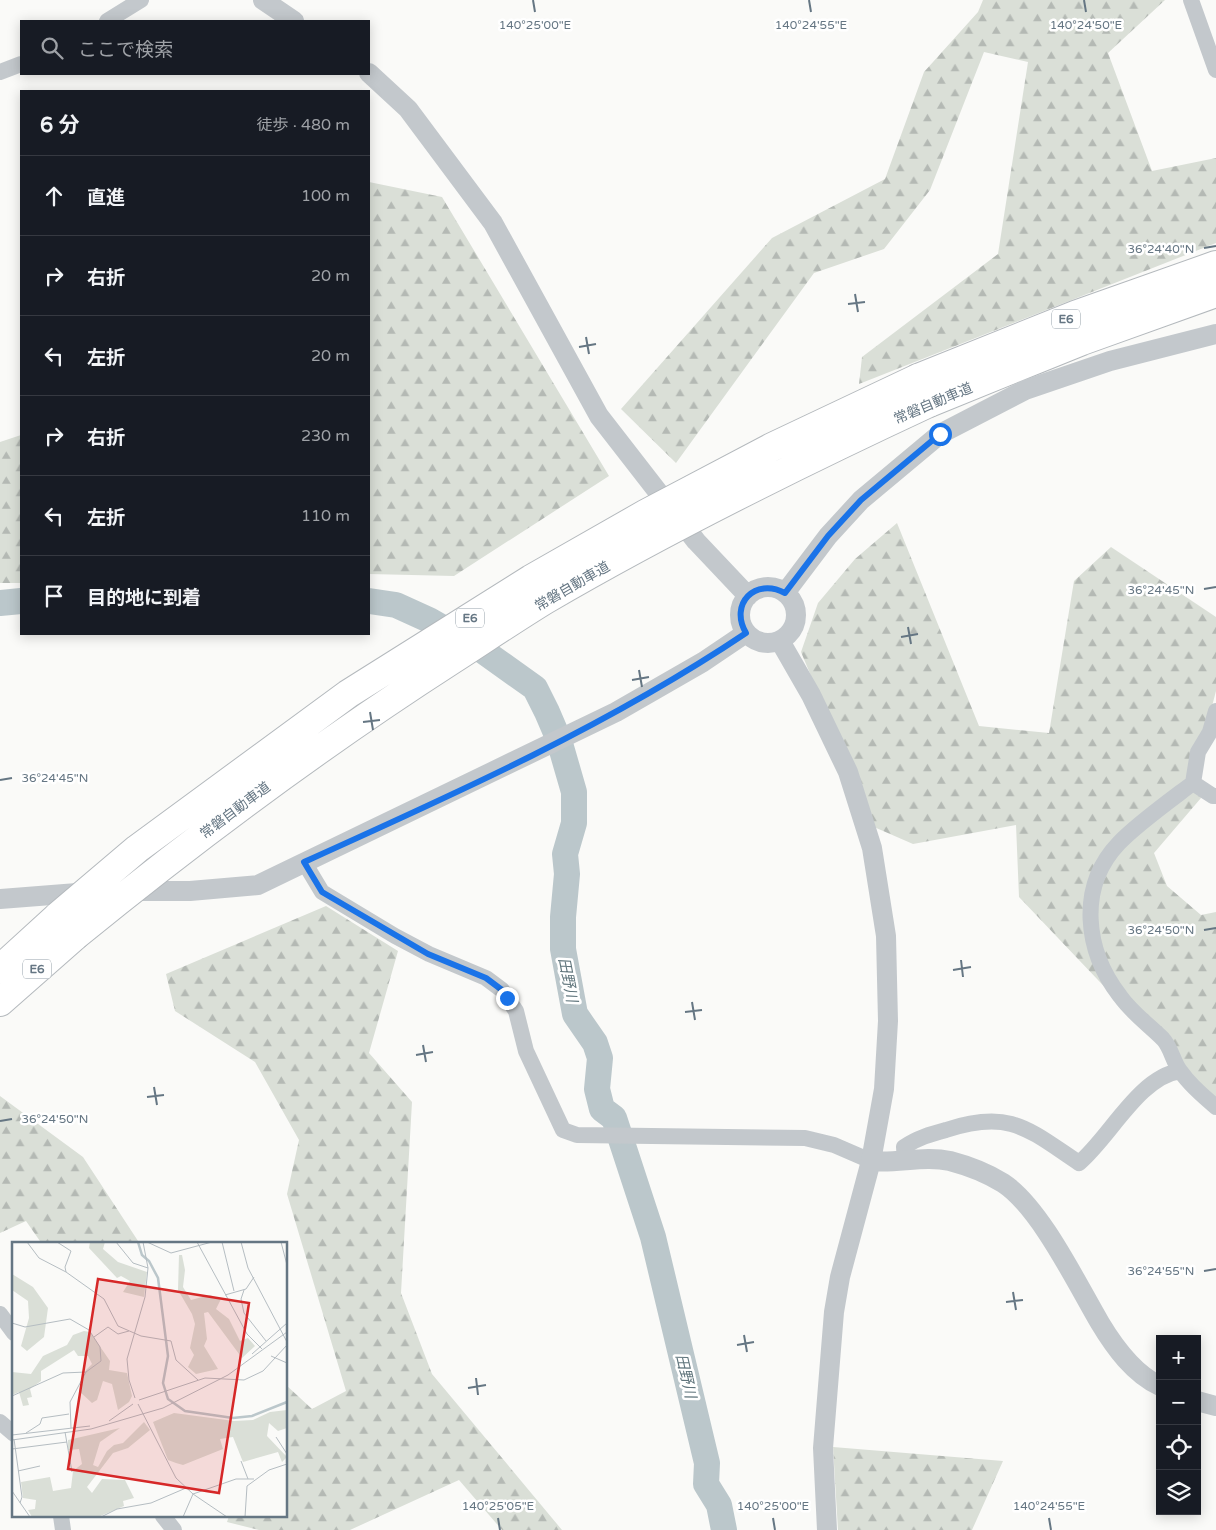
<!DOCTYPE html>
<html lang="ja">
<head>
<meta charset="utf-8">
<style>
	body { margin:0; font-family:"Varela Round","Noto Sans JP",sans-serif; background:#242831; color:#f1f3f6 }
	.controls { position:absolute; right:15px; bottom:15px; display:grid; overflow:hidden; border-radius:0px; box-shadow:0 2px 12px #0003 }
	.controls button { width:45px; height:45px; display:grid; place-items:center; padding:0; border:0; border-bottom:1px solid #363941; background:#171b24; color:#f1f3f6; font:25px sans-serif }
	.stop { position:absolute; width:15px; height:15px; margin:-11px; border:4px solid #1a73e8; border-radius:50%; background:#fff }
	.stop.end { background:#1a73e8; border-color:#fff; box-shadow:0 1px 5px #0008 }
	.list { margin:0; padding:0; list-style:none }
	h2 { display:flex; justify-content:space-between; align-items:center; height:65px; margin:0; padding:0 20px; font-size:21px }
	h2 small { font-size:16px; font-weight:400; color:#9ea1a6 }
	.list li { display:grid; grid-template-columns:32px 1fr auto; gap:15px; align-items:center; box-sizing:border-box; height:80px; padding:0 20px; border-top:1px solid #363941 }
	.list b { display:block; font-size:19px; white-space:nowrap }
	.list em { font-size:16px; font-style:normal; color:#9ea1a6 }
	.icon { flex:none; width:28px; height:28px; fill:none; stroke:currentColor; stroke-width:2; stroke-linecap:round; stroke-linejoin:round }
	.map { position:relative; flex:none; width:1216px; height:1530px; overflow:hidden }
	.search { position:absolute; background:#171b24; box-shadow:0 2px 12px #0003; left:20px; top:20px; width:350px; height:55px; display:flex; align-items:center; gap:12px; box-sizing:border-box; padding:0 18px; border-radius:0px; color:#9ea1a6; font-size:19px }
	.panel { position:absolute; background:#171b24; box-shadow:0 2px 12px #0003; left:20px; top:90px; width:350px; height:545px; border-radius:0px }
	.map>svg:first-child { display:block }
</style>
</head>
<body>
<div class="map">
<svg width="1216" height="1530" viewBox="0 0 1216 1530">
	<defs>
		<pattern id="forest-firs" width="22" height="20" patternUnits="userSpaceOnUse" patternTransform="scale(1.25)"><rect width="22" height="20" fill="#dadfd7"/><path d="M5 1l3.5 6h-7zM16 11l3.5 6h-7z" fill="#b4b9b4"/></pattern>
	</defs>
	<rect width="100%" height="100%" fill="#fafaf8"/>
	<path fill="url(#forest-firs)" d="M983 0H1165L1108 53 1152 171 1216 158V243L859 384 862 357 998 254 1028 62 984 52 930 190 884 249 814 273 676 463 621 409 772 238 885 179 924 72 978 12Z
		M369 182 442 197 609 476 454 576 369 574Z
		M21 435V583H0V442Z
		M897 523 979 726 1049 733 1074 581 1111 547 1216 617V691L1206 729 1192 752 1201 798 1154 853 1167 886 1201 915 1216 912V1104L1019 897 1016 825 913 844 874 827 801 652 818 603 855 559Z
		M326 906 398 951 369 1053 412 1102 401 1293 432 1374 562 1530H502L459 1480 350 1530H259L227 1522 229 1516H286V1385L312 1409 346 1391 287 1194 299 1140 255 1062 175 1011 166 974Z
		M0 1096 83 1157 140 1244H42L26 1221 0 1233Z
		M833 1447 1003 1461 972 1530H838Z"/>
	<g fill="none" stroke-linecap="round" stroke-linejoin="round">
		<path stroke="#bbc7cb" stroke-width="26" d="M369 601 396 605 429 620 483 651 535 688 547 712 559 740 574 792V823L565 854 567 874 563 917V949L575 1014 595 1043 600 1058 597 1089 602 1109 614 1118 653 1237 707 1463 706 1484 719 1505 724 1530
			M0 603 21 601"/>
		<defs>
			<path id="motorway" d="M918 378 1075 315 1216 265
				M929 403 1082 341 1216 293
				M0 969 58 916
				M0 1002 75 936"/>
		</defs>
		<use href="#motorway" stroke="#b4b9bd" stroke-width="30"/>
		<path stroke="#c3c8cc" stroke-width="16" d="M1191 0 1216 70
			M107 21 141 0
			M0 72 21 64
			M1216 711 1210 732 1198 752 1193 783C1172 799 1137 824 1119 843 1077 887 1085 951 1120 996 1132 1013 1149 1025 1163 1039 1172 1049 1173 1063 1181 1072 1190 1085 1204 1097 1216 1107
			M1193 783 1213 796H1216
			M304 862 322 892 395 936 429 954 486 978 502 990 516 1011 526 1051 563 1130 577 1135 805 1138 834 1145 871 1161
			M905 1161 904 1147C917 1138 931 1134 946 1130 1010 1109 1028 1129 1079 1163 1110 1137 1139 1077 1180 1071
			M0 1314 14 1333
			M0 1422 14 1434
			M61 1516 63 1530
			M163 1516 174 1530"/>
		<path stroke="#c3c8cc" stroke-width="20" d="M263 0 294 21
			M369 73 408 109 493 223 599 416 696 541 748 596
			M740 615a28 28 0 1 1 56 0a28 28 0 1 1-56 0Z
			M785 593 828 536 861 500 940 434 1025 390 1110 361 1216 334
			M780 641 811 695 848 772 872 848 886 936 888 1021 884 1089 871 1161 840 1277 834 1312 823 1448 827 1530
			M127 891H190L258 885 616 712 703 662 746 633
			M0 899 90 892
			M871 1161C897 1164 924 1155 950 1161 969 1166 987 1173 1003 1183 1040 1207 1077 1284 1100 1323 1115 1348 1134 1374 1160 1386
			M1197 1401 1216 1406"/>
		<use href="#motorway" stroke="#fff" stroke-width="28"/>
		<defs>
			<path id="motorway-bridge" d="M58 916 137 849 348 694 531 579 645 514 772 447 918 378
				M75 936C196 837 320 745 452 660 483 640 514 619 545 600 670 527 798 464 929 403"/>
		</defs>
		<use href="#motorway-bridge" stroke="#b4b9bd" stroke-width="30" stroke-linecap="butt"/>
		<use href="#motorway-bridge" stroke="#fff" stroke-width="28"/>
	</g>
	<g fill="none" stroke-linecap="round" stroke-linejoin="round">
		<path stroke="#1a73e8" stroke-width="6" d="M507 998 502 990 486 978 428 954 322 892 304 862C455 794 609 725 746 633 729 604 755 577 785 593L828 536 861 500 940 434"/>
	</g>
	<path fill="none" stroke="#657683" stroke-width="2" d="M533 0 535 12M809 0 811 12M1084 0 1086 12M1204 248 1216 246M855 294 858 312M848 304 865 302M586 337 589 354M579 347 596 344M1204 589 1216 587M908 627 911 644M901 637 918 634M639 670 642 687M632 680 649 677M370 712 373 730M363 722 380 720M0 780 12 778M1204 930 1216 928M961 960 963 977M953 970 971 967M692 1002 695 1020M685 1012 702 1010M423 1045 426 1062M416 1055 433 1052M154 1087 157 1105M147 1097 164 1095M0 1121 12 1119M1204 1271 1216 1269M1013 1292 1016 1310M1006 1302 1023 1300M744 1335 747 1352M737 1345 754 1342M476 1378 478 1395M468 1388 486 1385M498 1518 500 1530M773 1518 775 1530M1049 1518 1051 1530"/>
	<g text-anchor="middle" stroke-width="5" stroke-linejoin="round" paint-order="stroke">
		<g fill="#fff" stroke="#939fa8" stroke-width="1">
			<rect x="1052" y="309.5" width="28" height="19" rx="4"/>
			<rect x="456" y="608.5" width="28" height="19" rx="4"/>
			<rect x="23" y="959.5" width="28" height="19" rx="4"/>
		</g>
		<g font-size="12" font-weight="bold" fill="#657683">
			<text x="1066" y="323">E6</text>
			<text x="470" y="622">E6</text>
			<text x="37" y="973">E6</text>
		</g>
		<g font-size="14" fill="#657683" stroke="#fff">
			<text transform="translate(933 403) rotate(-23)" y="5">常磐自動車道</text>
			<text transform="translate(572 586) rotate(-30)" y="5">常磐自動車道</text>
			<text transform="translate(235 810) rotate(-37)" y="5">常磐自動車道</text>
		</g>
		<g font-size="15" font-style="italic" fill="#60757c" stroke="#fff">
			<text transform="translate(568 980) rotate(79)" y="5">田野川</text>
			<text transform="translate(686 1376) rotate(77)" y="5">田野川</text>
		</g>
	</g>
	<g transform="translate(12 1242)">
		<rect width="275" height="275" fill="#fafaf8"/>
		<path d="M78 0H93L91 7 106 20 135 30 132 55 111 50 118 39 109 34 105 36 77 6ZM167 13H170L173 28 171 45 179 58 198 53 209 57 204 67 217 77 228 99 236 96 243 104 230 116 196 70 192 71 195 97 192 104 206 127 184 132 176 125 182 113 178 106 183 82 180 72 166 48ZM0 32 21 45 36 66 32 95 15 109 9 104 17 76 16 59 0 48ZM72 89 78 90 98 119 97 128 115 131 120 154 117 160 106 168 100 142 91 139 85 158 80 161 67 149 74 128 80 122 76 114H66L62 108 29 129V139L18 147 20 155 15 156 17 163 11 164 7 150 0 153V130L19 132 31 114 55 103 61 93ZM275 168V186L266 189 257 181 255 194 275 215 270 220 266 210 231 220 221 195 208 197 211 207 171 223 164 221 156 218 141 180 162 171 222 179 241 178 258 170ZM132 180 138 188 116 206 101 211 75 245 80 251 90 237 113 238 122 256 111 259 112 264 86 275H20L16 268 23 267 24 258 11 256 9 240 38 235 41 249 59 246 61 229 70 222 67 207 56 208V198L108 186 88 200 81 223 86 225 95 209 102 203 111 201Z" fill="#dadfd7"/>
		<path fill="none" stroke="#bbc7cb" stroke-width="2.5" d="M126 0 130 13 137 19 146 36 156 114 151 141 156 157 173 169 221 176 240 174 275 160"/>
		<path fill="none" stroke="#b5bdc2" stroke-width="1" d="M15 0 27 16 54 30M45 0 59 9 53 25 54 30 92 57 106 84 129 94 159 99 164 118 186 138M104 0 121 21 136 26M135 0 159 11 200 0M185 0 235 92 250 107M210 0 222 49M229 0 236 26 275 100M269 0 275 23M232 48 229 57 232 71 254 99M213 53 234 47 242 35M0 81 13 85 58 77 77 88 88 105 89 119 74 130 58 160 59 186M82 95 96 85 106 92 117 89M240 112 275 81M259 114 275 121M0 154 51 131 74 130M123 156 117 138 115 117 133 55 136 26 131 0M127 158 193 136 232 138 251 129 275 103M126 162 164 236 181 252 215 275M97 179 121 162M53 190 60 230M14 191 28 182 30 176 57 172M0 193 78 184M264 195 275 212M2 197 10 255 8 261M0 198 79 187 151 166 216 133 275 90M0 207 55 200M229 219 236 237M6 229 28 224M0 249 18 275M89 275 105 267 139 261 174 246M171 275 181 252 224 237H242M233 275 235 244 257 228 275 222"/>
		<path fill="#d62828" fill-opacity="0.15" stroke="#d62828" stroke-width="2.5" d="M86 37 237 61 207 251 56 227Z"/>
		<rect width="275" height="275" fill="none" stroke="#657683" stroke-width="2.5"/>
	</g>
	<g font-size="12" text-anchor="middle" fill="#657683" stroke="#fff" stroke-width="5" stroke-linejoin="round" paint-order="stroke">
		<text x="1086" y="29">140°24'50"E</text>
		<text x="535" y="29">140°25'00"E</text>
		<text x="811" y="29">140°24'55"E</text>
		<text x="1161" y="253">36°24'40"N</text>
		<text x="1161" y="594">36°24'45"N</text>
		<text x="55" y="782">36°24'45"N</text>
		<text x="1161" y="934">36°24'50"N</text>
		<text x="55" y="1123">36°24'50"N</text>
		<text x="1161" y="1275">36°24'55"N</text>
		<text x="498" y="1510">140°25'05"E</text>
		<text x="773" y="1510">140°25'00"E</text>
		<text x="1049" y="1510">140°24'55"E</text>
	</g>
</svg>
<div class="controls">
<button>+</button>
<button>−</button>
<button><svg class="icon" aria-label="locate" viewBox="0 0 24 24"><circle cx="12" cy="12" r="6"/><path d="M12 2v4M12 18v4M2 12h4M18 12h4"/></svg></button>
<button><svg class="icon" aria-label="layers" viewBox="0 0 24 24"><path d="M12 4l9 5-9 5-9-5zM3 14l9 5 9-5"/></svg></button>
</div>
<div class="stop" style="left:940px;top:434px"></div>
<div class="stop end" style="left:507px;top:998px"></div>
<div class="search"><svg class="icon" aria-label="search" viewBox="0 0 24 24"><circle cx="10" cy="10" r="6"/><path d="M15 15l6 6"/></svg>ここで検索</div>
<section class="panel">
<h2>6 分<small>徒歩 · 480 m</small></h2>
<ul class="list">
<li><svg class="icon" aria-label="ahead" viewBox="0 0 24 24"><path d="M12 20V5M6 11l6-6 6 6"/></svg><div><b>直進</b></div><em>100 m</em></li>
<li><svg class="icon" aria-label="right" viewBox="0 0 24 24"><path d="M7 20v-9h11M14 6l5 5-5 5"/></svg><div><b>右折</b></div><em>20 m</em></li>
<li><svg class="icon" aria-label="left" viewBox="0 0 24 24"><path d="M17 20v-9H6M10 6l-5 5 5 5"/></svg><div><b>左折</b></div><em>20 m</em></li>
<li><svg class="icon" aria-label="right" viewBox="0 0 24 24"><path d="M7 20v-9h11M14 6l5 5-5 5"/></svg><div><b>右折</b></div><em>230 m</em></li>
<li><svg class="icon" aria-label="left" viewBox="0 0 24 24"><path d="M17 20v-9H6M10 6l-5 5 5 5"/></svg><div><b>左折</b></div><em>110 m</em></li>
<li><svg class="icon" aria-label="arrive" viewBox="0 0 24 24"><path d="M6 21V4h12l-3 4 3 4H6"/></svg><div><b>目的地に到着</b></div></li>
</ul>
</section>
</div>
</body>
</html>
